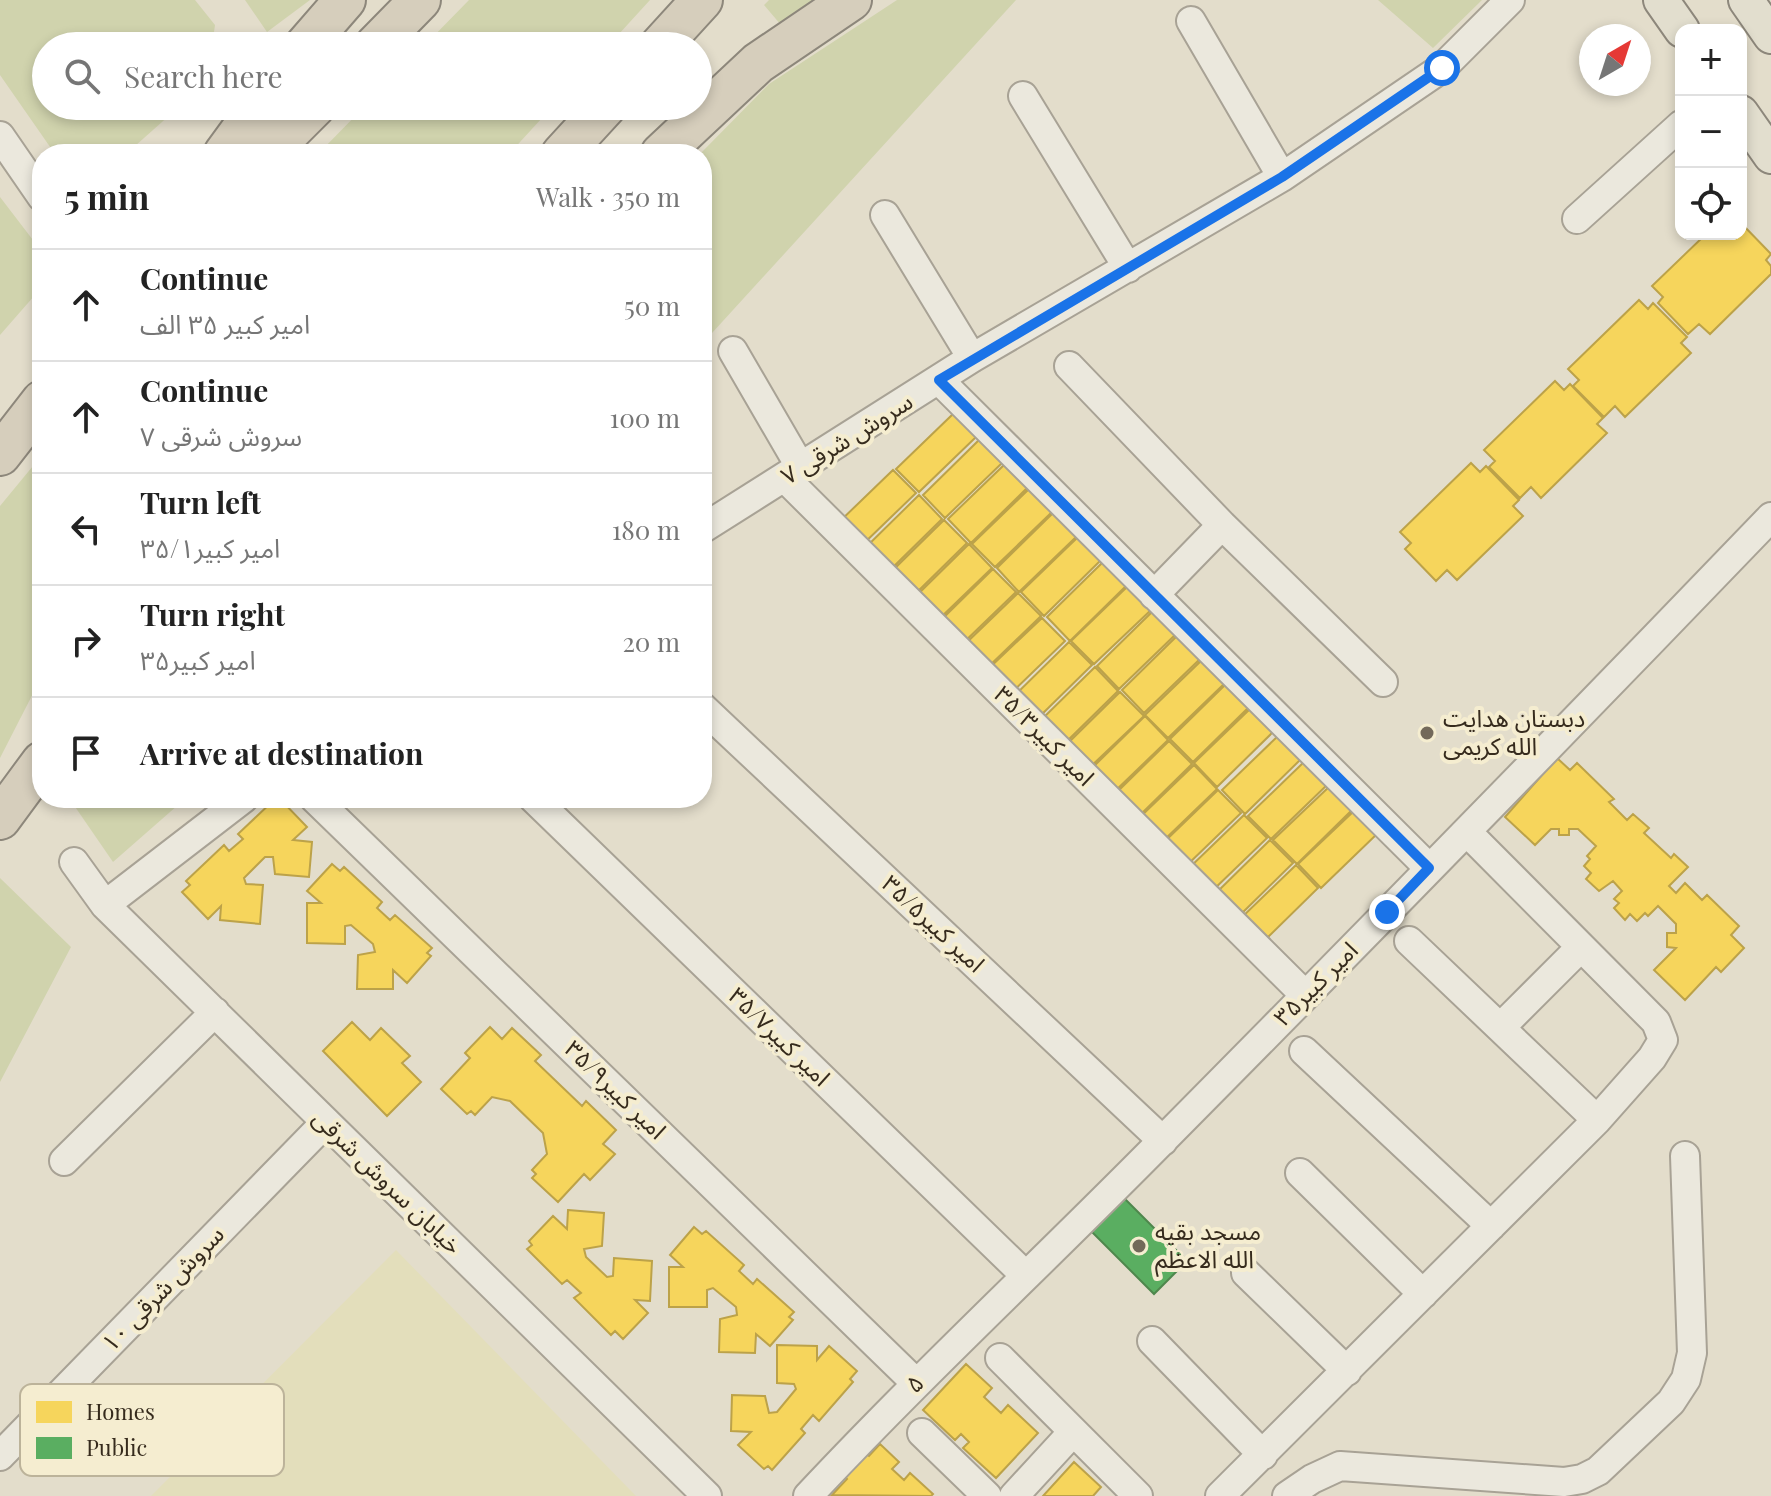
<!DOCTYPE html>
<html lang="en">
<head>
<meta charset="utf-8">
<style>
	body { margin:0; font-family:"Playfair Display","Noto Sans Arabic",serif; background:#f6f6f6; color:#222 }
	.controls { position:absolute; right:24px; top:24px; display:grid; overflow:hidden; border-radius:16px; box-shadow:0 4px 12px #0003 }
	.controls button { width:72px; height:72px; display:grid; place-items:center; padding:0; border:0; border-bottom:2px solid #e0e0e0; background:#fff; color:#222; font:40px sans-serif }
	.compass { position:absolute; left:1579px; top:24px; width:72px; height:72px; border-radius:50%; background:#fff; box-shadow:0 4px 12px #0003; rotate:39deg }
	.stop { position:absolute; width:24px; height:24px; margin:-18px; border:6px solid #1a73e8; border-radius:50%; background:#fff }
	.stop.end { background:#1a73e8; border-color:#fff; box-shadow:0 2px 8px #0008 }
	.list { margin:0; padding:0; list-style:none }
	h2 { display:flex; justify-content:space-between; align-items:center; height:104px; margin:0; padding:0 32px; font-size:34px }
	h2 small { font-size:26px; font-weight:400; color:#767676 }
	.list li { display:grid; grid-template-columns:52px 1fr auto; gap:24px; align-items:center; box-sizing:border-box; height:112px; padding:0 32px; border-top:2px solid #e0e0e0 }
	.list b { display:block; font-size:30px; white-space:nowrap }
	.list p { margin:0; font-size:26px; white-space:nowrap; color:#767676 }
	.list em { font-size:26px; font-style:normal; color:#767676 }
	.icon { flex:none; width:44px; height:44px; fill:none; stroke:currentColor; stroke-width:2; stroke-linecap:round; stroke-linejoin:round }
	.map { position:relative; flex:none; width:1771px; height:1496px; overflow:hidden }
	.search { position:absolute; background:#fff; box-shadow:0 4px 12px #0003; left:32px; top:32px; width:680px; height:88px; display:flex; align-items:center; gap:20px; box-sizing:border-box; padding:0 28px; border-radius:44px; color:#767676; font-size:30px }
	.panel { position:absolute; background:#fff; box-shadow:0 4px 12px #0003; left:32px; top:144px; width:680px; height:664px; border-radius:32px }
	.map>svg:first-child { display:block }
</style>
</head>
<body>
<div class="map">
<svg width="1771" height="1496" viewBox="0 0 1771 1496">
	<rect width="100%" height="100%" fill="#e3ddcb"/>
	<path fill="#e3debb" d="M396 1250 636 1496H151Z"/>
	<path fill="#d0d3ad" d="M0 0H195L215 25 212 46H46V106H180L126 154H55L0 75Z
		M245 0H310L267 32Z
		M469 0H650L608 46H424Z
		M769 0H841L787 32 764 5Z
		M897 0H1016L702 344 700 154 769 84Z
		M1378 0H1482L1433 48Z
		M365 106H553L509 154H318Z
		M0 197 36 244 42 287 0 335Z
		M42 455V676L0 758V506Z
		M69 798H186L113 862Z
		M0 878 71 947 0 1082Z"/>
	<path fill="#f6d55c" stroke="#bca249" stroke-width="2" d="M1741 223 1771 254 1766 260 1771 266V274L1710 334 1699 324 1688 334 1658 303 1663 297 1652 286 1706 234H1741Z
		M1639 300 1648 309 1653 303 1687 337 1681 343 1691 353 1625 417 1615 406 1604 417 1573 386 1579 380 1568 369Z
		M1555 381 1564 390 1570 384 1603 418 1597 424 1607 433 1541 498 1531 487 1520 498 1489 467 1495 461 1484 450Z
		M953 414 976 437 919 492 896 469Z
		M979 440 1002 463 945 518 923 495Z
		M1471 463 1480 472 1486 466 1519 500 1513 506 1523 516 1457 580 1447 570 1436 581 1405 549 1411 543 1400 532Z
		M1004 465 1027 488 971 543 948 519Z
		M893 470 916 493 859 548 837 524Z
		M1029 489 1052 512 995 567 972 544Z
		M919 495 942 519 886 574 863 550Z
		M1053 513 1076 537 1019 592 997 568Z
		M944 520 967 543 911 598 888 575Z
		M1078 537 1100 561 1044 616 1021 592Z
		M969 544 992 568 936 622 913 599Z
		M1103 562 1126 586 1070 641 1047 617Z
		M993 569 1016 592 959 647 937 624Z
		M1128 586 1151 610 1094 664 1071 641Z
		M1018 593 1041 616 984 671 961 648Z
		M1153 611 1176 634 1119 689 1097 666Z
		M1042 618 1065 641 1008 696 985 672Z
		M1178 635 1201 658 1144 713 1122 690Z
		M1069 642 1092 665 1036 720 1013 697Z
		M1202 660 1225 683 1168 738 1145 715Z
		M1095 667 1118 691 1062 746 1039 722Z
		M1226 684 1249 707 1193 762 1170 739Z
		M1120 692 1144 716 1087 770 1064 747Z
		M1251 708 1273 732 1217 787 1194 763Z
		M1145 716 1168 740 1111 795 1089 771Z
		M1279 735 1301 759 1245 814 1222 790Z
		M1169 741 1192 764 1136 819 1113 796Z
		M1557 758 1570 770 1577 763 1614 799 1609 802 1627 820 1633 814 1649 828 1644 833 1671 858 1674 854 1688 867 1669 886 1676 893 1685 883 1702 900 1707 895 1739 926 1731 935 1744 948 1721 972 1716 967 1685 1000 1654 970 1676 948 1667 947V933H1676V924L1658 906 1648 916 1645 913 1637 921 1630 914 1625 920 1614 908 1619 903 1614 899 1622 891 1613 881 1599 891 1586 879 1591 873 1584 866 1590 859 1587 856 1596 846 1578 829H1569V835H1559V829H1551L1535 845 1505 817Z
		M1305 761 1328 784 1271 839 1248 816Z
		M1194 765 1217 789 1160 844 1137 820Z
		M1330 786 1353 809 1297 864 1273 840Z
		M1218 790 1241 813 1184 868 1161 845Z
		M274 800 278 804 282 801 307 827 293 840 312 842 309 877 275 874 273 857H265L244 878 246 884 263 885 260 924 220 920 221 906 208 919 182 892 190 885 186 881 224 845 229 851 243 839 238 834Z
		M1355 810 1378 833 1321 888 1298 864Z
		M1244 815 1267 838 1210 893 1188 869Z
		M1270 840 1293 863 1237 918 1214 895Z
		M332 864 340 871 344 867 382 902 377 908 390 920 395 915 432 948 427 953 431 956 407 983 393 970V989H357L358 955 375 952 373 944 351 925 345 926V944L307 943V903H321L307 891Z
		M1296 865 1318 888 1262 943 1239 920Z
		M352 1022 370 1040 381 1028 410 1056 402 1063 421 1082 387 1116 323 1051Z
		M490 1027 502 1039 512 1028 541 1055 535 1061 582 1106 586 1101 616 1130 603 1144 615 1154 590 1180 584 1174 558 1202 532 1178 536 1174 532 1170 547 1154 543 1133 510 1101 492 1097 475 1115 471 1111 467 1114 441 1089 470 1058 465 1053Z
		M568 1210 604 1213 602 1246 584 1249 586 1257 607 1277 613 1276 614 1258 652 1261 650 1301 635 1300 648 1313 623 1339 615 1331 611 1335 574 1298 581 1293 567 1280 562 1284 527 1249 532 1245 529 1241 553 1216 567 1229Z
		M694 1227 702 1234 706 1231 744 1265 739 1271 753 1284 757 1279 794 1312 789 1317 793 1320 770 1346 756 1334 755 1353 719 1352 720 1319 737 1315 736 1307 713 1288 707 1290V1307H669V1267H683L670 1255Z
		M777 1345 817 1346V1360L829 1346 857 1371 850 1379 853 1382 819 1421 813 1415 801 1429 805 1433 772 1470 768 1466 764 1469 738 1445 751 1432 731 1431 732 1395 765 1396 769 1413 777 1412 796 1389 794 1384 777 1383Z
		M966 1364 992 1388 984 1397 1001 1413 1008 1405 1038 1433 996 1478 963 1448 969 1442 961 1434 955 1440 923 1410Z
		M880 1444 899 1462 892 1469 904 1480 910 1473 933 1494 931 1496 832 1495 847 1479 843 1474 864 1452 869 1456Z
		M1074 1462 1101 1487 1093 1496H1043Z"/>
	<path fill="#5aae61" stroke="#4f874d" stroke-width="2" d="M1124 1198 1187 1261 1154 1294 1091 1231Z"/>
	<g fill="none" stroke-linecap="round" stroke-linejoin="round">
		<defs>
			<path id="minor" d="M1191 21 1282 177
				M1023 96 1128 268
				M0 136 42 197
				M885 215 972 358
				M1577 219 1681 125
				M733 351 801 468
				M1069 366 1222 525 1383 682
				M939 380 1429 868
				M785 478 1304 994
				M702 529 972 358 1282 177 1442 68 1510 0
				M1154 595 1222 525
				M702 707 1163 1141
				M314 798 916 1383
				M533 798 1025 1275
				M74 862 105 905 707 1496
				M105 905 244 798
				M1409 941 1597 1120
				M1502 1026 1581 947
				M1304 1051 1491 1226
				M64 1161 215 1012
				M1300 1173 1423 1294
				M1246 1273 1347 1371
				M1152 1341 1263 1455
				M1000 1358 1138 1496
				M922 1433 987 1496
				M0 1456 326 1122
				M808 1496C923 1373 1046 1259 1164 1139 1368 933 1570 726 1771 517
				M1014 1496 1072 1433
				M1220 1496 1597 1120 1652 1058 1663 1040 1656 1022 1467 832
				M1287 1496 1312 1479 1340 1466 1564 1482 1582 1479 1598 1471 1671 1402 1686 1379 1692 1353 1685 1156"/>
			<path id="major" d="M1661 0 1682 30
				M1746 0 1771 36
				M1741 113 1771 156"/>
			<path id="highway" d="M305 46 345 0
				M375 46 420 0
				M660 46 702 0
				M224 154 259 106
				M267 154 315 106
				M562 154 606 106
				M661 154 758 63 851 0
				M0 455 42 401
				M0 819 42 762"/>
		</defs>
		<use href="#minor" stroke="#a8a295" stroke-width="32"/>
		<use href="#major" stroke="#8d877b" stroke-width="38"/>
		<use href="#highway" stroke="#8d877b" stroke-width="44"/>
		<use href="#minor" stroke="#ebe8dd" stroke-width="28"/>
		<use href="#major" stroke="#e2dece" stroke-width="34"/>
		<use href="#highway" stroke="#d6cebc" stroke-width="40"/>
	</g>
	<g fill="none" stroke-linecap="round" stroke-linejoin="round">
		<path stroke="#1a73e8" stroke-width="10" d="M1387 912 1429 868 939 380 1282 177 1442 68"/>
	</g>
	<g fill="#73695a" stroke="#f5edd0" stroke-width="3">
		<circle cx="1427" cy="733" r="8"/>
		<circle cx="1139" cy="1246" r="8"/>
	</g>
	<g text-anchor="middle" stroke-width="8" stroke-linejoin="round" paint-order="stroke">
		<g font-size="24" fill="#362b1d" stroke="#f5edd0">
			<text transform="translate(847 439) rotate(-32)" y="8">سروش شرقی ۷</text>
			<text transform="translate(1044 736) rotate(45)" y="8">امیر کبیر۳۵/۳</text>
			<text transform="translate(933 924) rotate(43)" y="8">امیر کبیر۳۵/۵</text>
			<text transform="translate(1316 984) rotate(-45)" y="8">امیر کبیر۳۵</text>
			<text transform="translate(779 1037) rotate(44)" y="8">امیر کبیر۳۵/۷</text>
			<text transform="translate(615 1090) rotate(44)" y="8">امیر کبیر۳۵/۹</text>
			<text transform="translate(387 1182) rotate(44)" y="8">خیابان سروش شرقی</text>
			<text transform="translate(163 1289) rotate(-46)" y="8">سروش شرقی ۱۰</text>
			<text transform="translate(915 1384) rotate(-45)" y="8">۵</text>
		</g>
		<g font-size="24" fill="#362b1d" stroke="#f5edd0" text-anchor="start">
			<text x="1443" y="727">دبستان هدایت<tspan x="1443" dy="28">الله کریمی</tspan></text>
			<text x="1155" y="1240">مسجد بقیه<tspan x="1155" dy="28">الله الاعظم</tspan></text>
		</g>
	</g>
	<rect x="20" y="1384" width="264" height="92" rx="12" fill="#f5edd0" stroke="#bcb39a" stroke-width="2"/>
	<rect x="36" y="1401" width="36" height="22" fill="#f6d55c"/>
	<rect x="36" y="1437" width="36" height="22" fill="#5aae61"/>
	<g font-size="22" fill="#362b1d">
		<text x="86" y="1420">Homes</text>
		<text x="86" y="1456">Public</text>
	</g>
</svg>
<div class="controls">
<button>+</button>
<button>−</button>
<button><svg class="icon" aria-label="locate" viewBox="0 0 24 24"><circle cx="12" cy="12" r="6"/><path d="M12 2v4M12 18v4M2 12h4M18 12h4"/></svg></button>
</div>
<svg class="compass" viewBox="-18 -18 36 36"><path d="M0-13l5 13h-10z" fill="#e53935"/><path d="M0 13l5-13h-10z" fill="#767676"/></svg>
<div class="stop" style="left:1442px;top:68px"></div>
<div class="stop end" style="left:1387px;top:912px"></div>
<div class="search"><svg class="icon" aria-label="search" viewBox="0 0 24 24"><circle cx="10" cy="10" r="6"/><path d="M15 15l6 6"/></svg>Search here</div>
<section class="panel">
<h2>5 min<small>Walk · 350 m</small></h2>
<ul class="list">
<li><svg class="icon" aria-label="ahead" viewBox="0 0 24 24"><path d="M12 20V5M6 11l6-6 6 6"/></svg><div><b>Continue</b><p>امیر کبیر ۳۵ الف</p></div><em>50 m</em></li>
<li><svg class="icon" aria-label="ahead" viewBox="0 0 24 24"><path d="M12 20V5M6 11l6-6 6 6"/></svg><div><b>Continue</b><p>سروش شرقی ۷</p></div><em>100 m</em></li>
<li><svg class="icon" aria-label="left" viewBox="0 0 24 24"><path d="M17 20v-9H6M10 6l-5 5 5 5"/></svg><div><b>Turn left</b><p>امیر کبیر۳۵/۱</p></div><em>180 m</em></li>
<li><svg class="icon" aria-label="right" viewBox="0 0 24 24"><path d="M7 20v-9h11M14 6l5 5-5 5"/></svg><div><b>Turn right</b><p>امیر کبیر۳۵</p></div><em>20 m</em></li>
<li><svg class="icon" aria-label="arrive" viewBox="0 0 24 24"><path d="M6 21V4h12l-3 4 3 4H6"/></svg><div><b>Arrive at destination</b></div></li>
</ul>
</section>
</div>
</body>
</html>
